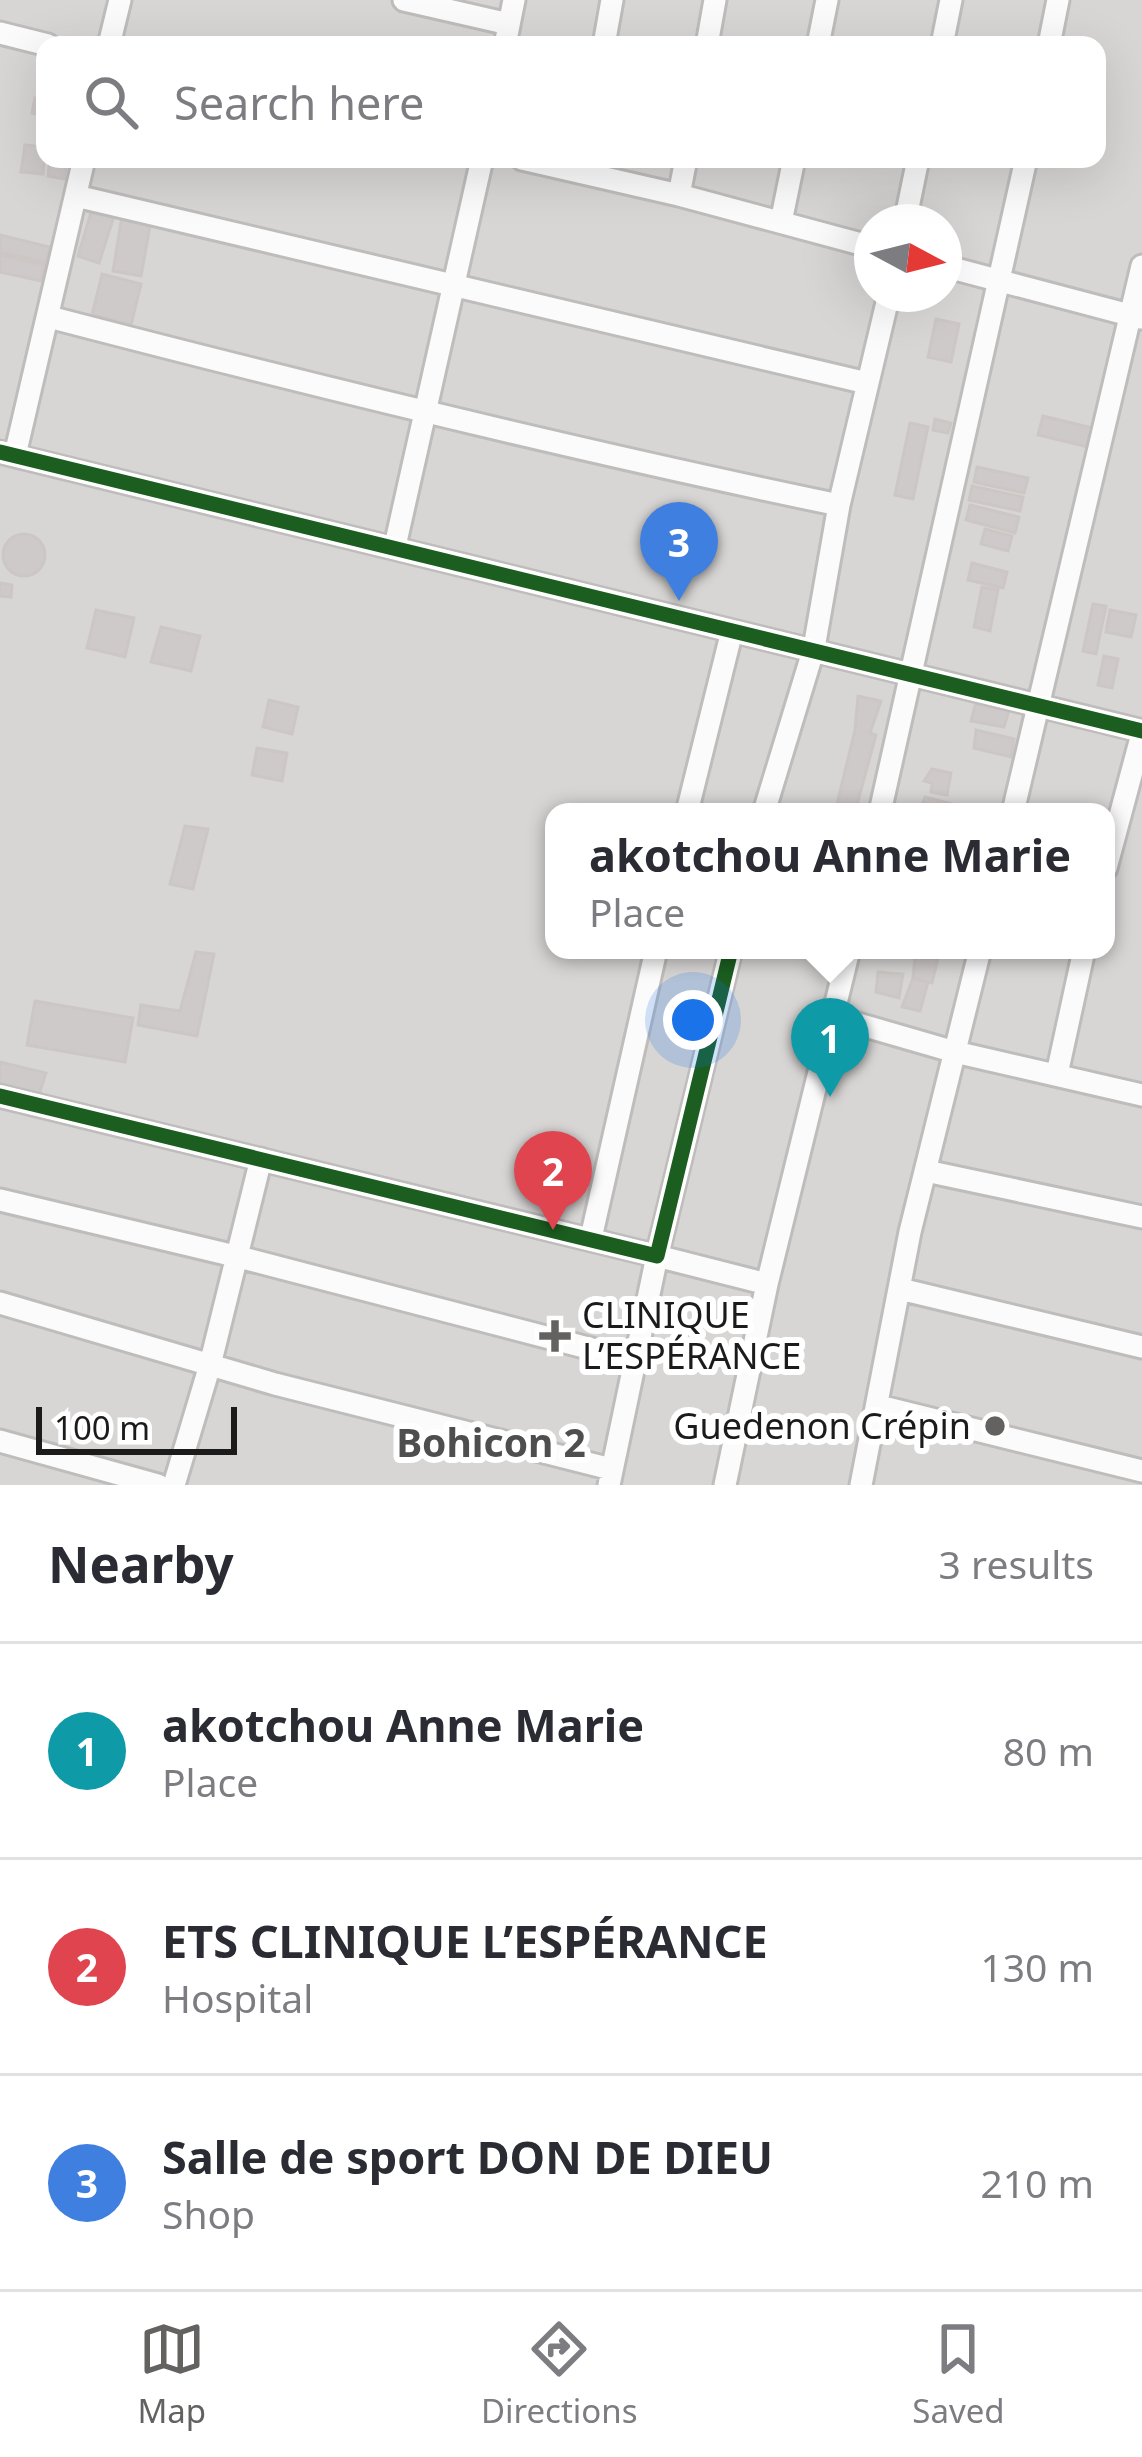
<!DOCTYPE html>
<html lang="en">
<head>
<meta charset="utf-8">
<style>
	body { margin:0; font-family:"Noto Sans",sans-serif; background:#f2f2f3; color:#2b2b33 }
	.compass { position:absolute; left:854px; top:204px; width:108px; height:108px; border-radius:50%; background:#fff; box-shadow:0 12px 48px #0002; rotate:97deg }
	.scale { position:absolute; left:36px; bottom:30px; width:201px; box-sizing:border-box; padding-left:12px; border:6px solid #1b1b1b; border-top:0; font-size:33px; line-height:42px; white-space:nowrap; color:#1b1b1b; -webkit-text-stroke:9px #fff; paint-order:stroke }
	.you { position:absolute; left:693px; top:1020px; width:42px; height:42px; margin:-30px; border:9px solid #fff; border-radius:50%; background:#1a73e8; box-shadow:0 0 0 18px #1a73e833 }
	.badge { display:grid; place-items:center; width:78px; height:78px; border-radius:50%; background:#636261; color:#fff; font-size:39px; font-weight:700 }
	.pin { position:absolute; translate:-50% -99px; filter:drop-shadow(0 3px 6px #0008) }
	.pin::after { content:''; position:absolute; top:63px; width:42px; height:36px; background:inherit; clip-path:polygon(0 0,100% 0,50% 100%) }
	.popup { position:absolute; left:545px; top:803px; width:570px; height:156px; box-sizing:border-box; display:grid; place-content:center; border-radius:24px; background:#fff; filter:drop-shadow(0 3px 9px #0005); font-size:39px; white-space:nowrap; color:#7c7c81 }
	.popup b { font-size:45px; color:#2b2b33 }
	.popup::after { content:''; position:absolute; left:50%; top:100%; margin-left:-24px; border:24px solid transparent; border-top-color:#fff }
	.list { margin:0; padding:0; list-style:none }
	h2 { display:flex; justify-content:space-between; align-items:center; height:156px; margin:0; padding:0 48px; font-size:51px }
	h2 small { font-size:39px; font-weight:400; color:#7c7c81 }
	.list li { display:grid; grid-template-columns:78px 1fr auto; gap:36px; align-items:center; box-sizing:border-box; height:216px; padding:0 48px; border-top:3px solid #e1e1e2 }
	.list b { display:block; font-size:45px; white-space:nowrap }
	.list p { margin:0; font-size:39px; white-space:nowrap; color:#7c7c81 }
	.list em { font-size:39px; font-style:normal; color:#7c7c81 }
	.icon { flex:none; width:66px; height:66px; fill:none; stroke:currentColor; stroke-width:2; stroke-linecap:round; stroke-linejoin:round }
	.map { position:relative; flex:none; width:1142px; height:1485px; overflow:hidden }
	.search { position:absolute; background:#fff; box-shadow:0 12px 48px #0002; left:36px; right:36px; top:36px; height:132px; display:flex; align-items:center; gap:30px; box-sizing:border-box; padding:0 42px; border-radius:24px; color:#7c7c81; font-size:45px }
	.sheet { height:804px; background:#fff }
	nav { display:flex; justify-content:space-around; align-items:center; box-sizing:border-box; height:168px; border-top:3px solid #e1e1e2; background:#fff; font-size:33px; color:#7c7c81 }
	nav a { display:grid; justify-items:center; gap:6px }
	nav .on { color:#636261 }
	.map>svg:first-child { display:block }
</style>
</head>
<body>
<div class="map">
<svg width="1142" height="1485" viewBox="0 0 1142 1485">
	<rect width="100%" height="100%" fill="#e9e6e4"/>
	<path fill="#d8d6d5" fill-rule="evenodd" d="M0 0H1142V1485H0ZM45 45H1097V159H45ZM872 222H944V294H872ZM554 812H1106V950H554Z"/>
	<path fill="#cecac9" stroke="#ccc7c5" stroke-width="3" d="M35 98 45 100V116L32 113Z
		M25 145 45 147 43 174 21 172Z
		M50 159 67 161 64 179 48 176Z
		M93 206 115 213 99 263 78 256Z
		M122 216 151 221 141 276 113 271Z
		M0 235 50 247 46 262 0 252Z
		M0 255 45 265 41 281 0 272Z
		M102 274 141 284 131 325 92 315Z
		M936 319 959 324 951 362 928 357Z
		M1043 416 1093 428 1088 447 1038 435Z
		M935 419 951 423 948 433 933 430Z
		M910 423 928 427 913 499 895 495Z
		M977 467 1028 478 1024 493 974 482Z
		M972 486 1023 497 1020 511 969 500Z
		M970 505 1019 517 1015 533 966 520Z
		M985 529 1012 536 1008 551 981 544Z
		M3 555a21 21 0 1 1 42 0a21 21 0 1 1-42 0Z
		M972 563 1007 572 1003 588 968 580Z
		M0 583 12 585 11 597 0 596Z
		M982 587 998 590 990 631 974 627Z
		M1093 604 1106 606 1096 654 1083 651Z
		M96 610 134 618 125 657 87 648Z
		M1110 610 1136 615 1131 637 1106 632Z
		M161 627 200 636 191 671 151 662Z
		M1104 656 1118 659 1112 688 1098 685Z
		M858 696 881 701 870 733 876 735 855 812H835L855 730Z
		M269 700 298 707 292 734 263 727Z
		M976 702 1009 710 1004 727 971 721Z
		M976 730 1014 739 1011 757 974 748Z
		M257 748 287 753 282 781 252 775Z
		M932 769 951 773 947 795 931 792 932 783 924 781Z
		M925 797 952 804 948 812H920Z
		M185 826 208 829 193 889 170 884Z
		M196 952 214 954 197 1036 138 1025 141 1005 180 1011Z
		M915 956 938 958 932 983 913 978Z
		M878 972 903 974 899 998 876 992Z
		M913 978 928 982 920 1011 902 1007Z
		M35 1001 133 1018 125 1062 27 1045Z
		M0 1062 46 1073 39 1095 0 1087Z"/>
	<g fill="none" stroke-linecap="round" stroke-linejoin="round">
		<defs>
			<path id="minor" d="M404 0 509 24
				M0 33 48 45
				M109 45 120 0
				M505 45 514 0
				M604 45 612 0
				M707 45 715 0
				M818 45 827 0
				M942 45 951 0
				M1049 45 1058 0
				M522 159 679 195 872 247
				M679 195 686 159
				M76 196 867 383
				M781 222 794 159
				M905 222 918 159
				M944 266 1141 318
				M49 317C310 385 574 450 839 505
				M0 452 1142 731
				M15 455 84 159
				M395 546 482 159
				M687 812 732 631
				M764 812 814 648 839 505 889 294
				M880 812 1026 159
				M1013 812 1142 266
				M1106 868 1142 734
				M834 1017 955 1052 1142 1095
				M1057 1074 1084 950
				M0 1096 657 1256 731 950
				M926 1171 1142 1217
				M0 1200 239 1257 634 1360
				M591 1238 656 950
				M900 1289 1142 1347
				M0 1303 275 1384 611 1469
				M879 1406 1142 1471
				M0 1441 158 1485
				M174 1485 210 1365 261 1159
				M609 1485 657 1256 767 1284
				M725 1485 767 1284 849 950
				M861 1485 910 1232 980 950"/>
		</defs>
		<use href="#minor" stroke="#bfbdbc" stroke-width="27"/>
		<use href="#minor" stroke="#fcfbfb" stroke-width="21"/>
		<defs>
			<path id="cycleway" d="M0 452 1142 731
				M0 1096 657 1256 731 950"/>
		</defs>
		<use href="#cycleway" stroke="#fff" stroke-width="22"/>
		<use href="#cycleway" stroke="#1b5e20" stroke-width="15"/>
	</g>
	<g fill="#636261" stroke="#fff" stroke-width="4.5">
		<path d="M549 1318h12v12h12v12h-12v12h-12v-12h-12v-12h12z"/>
		<circle cx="995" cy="1426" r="12"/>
	</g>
	<g text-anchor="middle" stroke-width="12" stroke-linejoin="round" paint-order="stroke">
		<g font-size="36" fill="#1b1b1b" stroke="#fff" text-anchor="start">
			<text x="582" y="1328">CLINIQUE<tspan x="582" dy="41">L’ESPÉRANCE</tspan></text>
			<text x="971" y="1439" text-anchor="end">Guedenon Crépin</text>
		</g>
		<g font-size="39" font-weight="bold" fill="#4e4e4e" stroke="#fff">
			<text x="491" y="1457">Bohicon 2</text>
		</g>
	</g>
</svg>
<svg class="compass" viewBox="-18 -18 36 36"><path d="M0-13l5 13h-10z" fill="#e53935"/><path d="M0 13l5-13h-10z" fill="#7c7c81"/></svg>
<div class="scale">100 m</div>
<div class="you"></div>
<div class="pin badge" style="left:830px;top:1097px;background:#0f9aa8">1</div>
<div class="popup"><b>akotchou Anne Marie</b>Place</div>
<div class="pin badge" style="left:553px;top:1230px;background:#e0444e">2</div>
<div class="pin badge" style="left:679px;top:601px;background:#3f7fe0">3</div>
<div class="search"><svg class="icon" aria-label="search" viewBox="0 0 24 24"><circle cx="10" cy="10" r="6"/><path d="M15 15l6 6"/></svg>Search here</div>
</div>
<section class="sheet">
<h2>Nearby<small>3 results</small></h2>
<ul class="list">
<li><span class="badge" style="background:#0f9aa8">1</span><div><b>akotchou Anne Marie</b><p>Place</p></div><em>80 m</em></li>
<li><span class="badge" style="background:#e0444e">2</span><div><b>ETS CLINIQUE L’ESPÉRANCE</b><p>Hospital</p></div><em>130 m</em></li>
<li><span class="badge" style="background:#3f7fe0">3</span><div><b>Salle de sport DON DE DIEU</b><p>Shop</p></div><em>210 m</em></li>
</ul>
</section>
<nav>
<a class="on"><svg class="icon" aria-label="map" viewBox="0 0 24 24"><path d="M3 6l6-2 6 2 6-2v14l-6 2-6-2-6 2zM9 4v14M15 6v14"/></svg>Map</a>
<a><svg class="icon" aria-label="directions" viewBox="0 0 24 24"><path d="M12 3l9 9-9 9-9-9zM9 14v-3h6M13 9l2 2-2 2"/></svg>Directions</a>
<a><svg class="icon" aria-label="saved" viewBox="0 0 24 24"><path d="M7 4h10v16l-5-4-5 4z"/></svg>Saved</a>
</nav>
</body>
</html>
